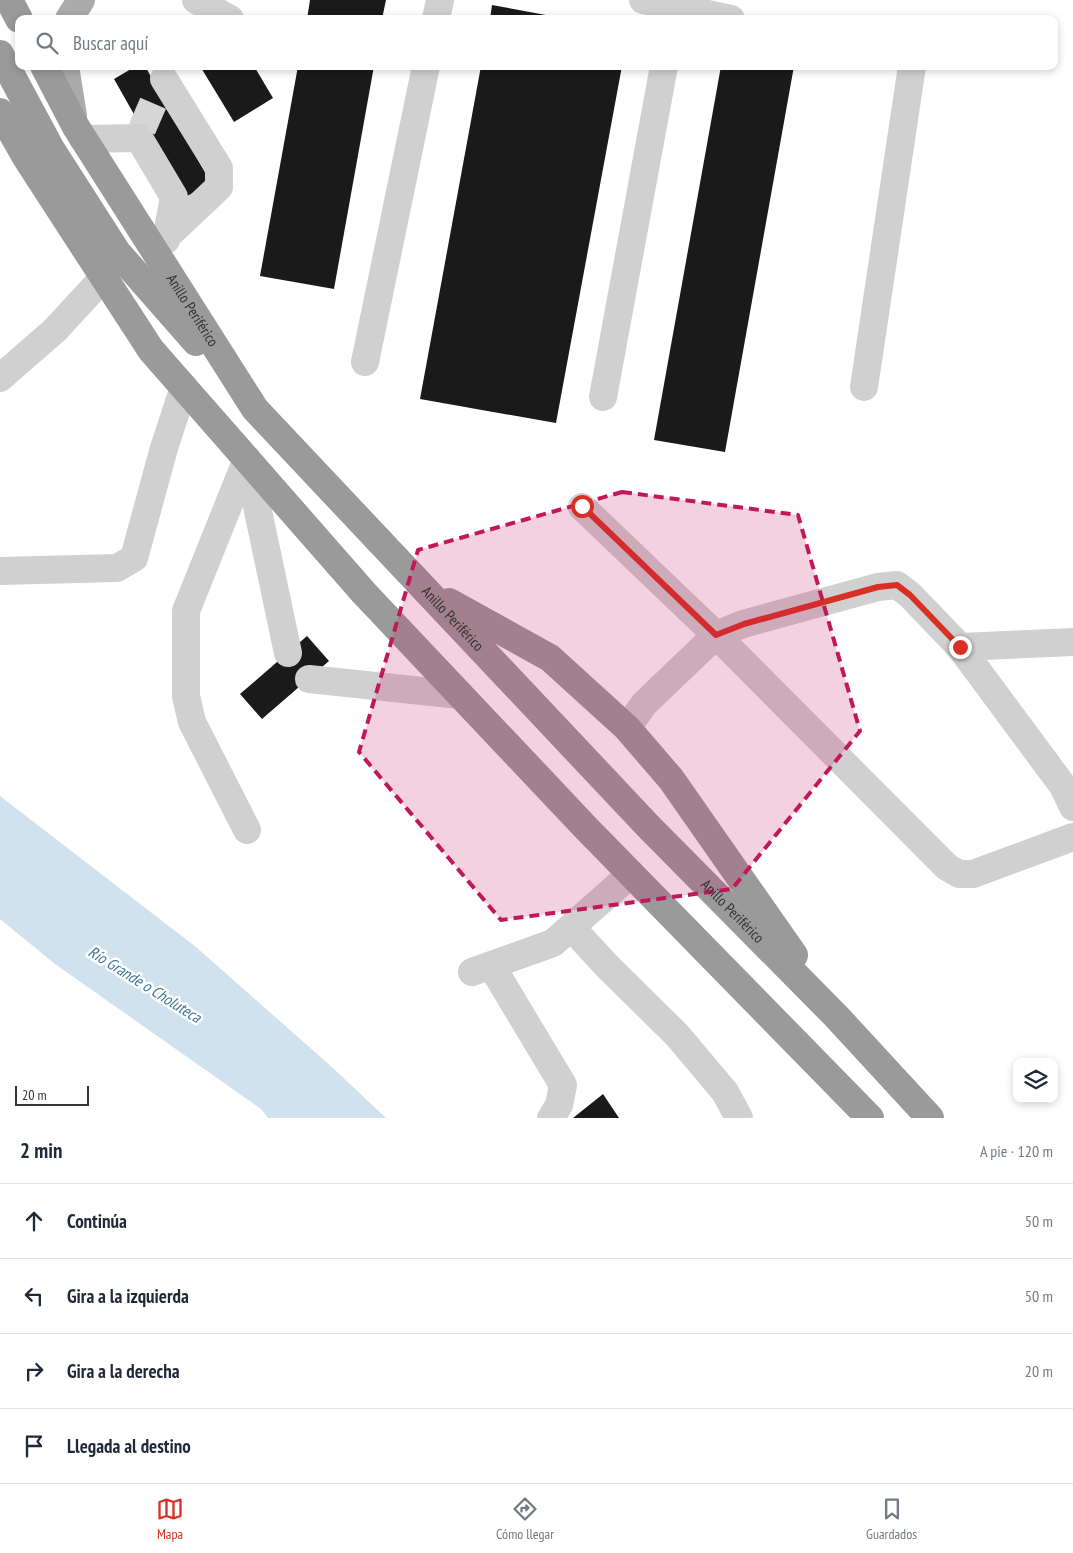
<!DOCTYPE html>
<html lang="es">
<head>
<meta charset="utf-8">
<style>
	body { margin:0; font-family:"PT Sans Narrow",sans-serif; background:#f6f6f7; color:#1f2937 }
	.controls { position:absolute; right:15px; bottom:15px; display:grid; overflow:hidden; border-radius:10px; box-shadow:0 2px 8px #0003 }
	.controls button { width:45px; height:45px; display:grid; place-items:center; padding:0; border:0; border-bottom:1px solid #e0e1e3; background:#fff; color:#1f2937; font:25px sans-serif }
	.scale { position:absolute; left:15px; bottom:12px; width:74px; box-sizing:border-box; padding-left:5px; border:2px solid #333; border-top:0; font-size:14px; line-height:18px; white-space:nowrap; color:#333; -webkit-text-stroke:4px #fff; paint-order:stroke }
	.stop { position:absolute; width:15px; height:15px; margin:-11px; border:4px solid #d93025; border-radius:50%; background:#fff }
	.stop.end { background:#d93025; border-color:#fff; box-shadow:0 1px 5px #0008 }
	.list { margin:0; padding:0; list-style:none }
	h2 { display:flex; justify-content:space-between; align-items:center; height:65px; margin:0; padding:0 20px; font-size:21px }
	h2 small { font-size:16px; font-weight:400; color:#747a83 }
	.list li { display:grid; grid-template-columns:32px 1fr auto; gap:15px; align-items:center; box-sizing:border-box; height:75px; padding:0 20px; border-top:1px solid #e0e1e3 }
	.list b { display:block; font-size:19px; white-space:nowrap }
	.list em { font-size:16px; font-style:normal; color:#747a83 }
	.icon { flex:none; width:28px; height:28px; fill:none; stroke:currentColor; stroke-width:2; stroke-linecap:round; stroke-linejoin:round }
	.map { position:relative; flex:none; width:1073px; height:1118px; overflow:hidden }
	.search { position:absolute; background:#fff; box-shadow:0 2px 8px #0003; left:15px; right:15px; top:15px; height:55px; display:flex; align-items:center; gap:12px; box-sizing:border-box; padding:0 18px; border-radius:10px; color:#747a83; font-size:19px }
	.sheet { height:365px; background:#fff }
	nav { display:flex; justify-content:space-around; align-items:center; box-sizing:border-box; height:70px; border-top:1px solid #e0e1e3; background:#fff; font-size:14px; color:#747a83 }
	nav a { display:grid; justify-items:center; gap:2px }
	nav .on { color:#d93025 }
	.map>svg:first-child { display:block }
</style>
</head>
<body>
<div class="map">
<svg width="1073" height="1118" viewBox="0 0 1073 1118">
	<rect width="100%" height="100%" fill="#fff"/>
	<path fill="#cfe2ee" d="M0 796 196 947 333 1068 386 1118H268L261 1109 55 964 0 919Z"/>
	<path fill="#1a1a1a" d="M310 0H386L382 19H307Z
		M492 5 562 18V19H490Z
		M136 66H145L211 183 182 199 114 79Z
		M200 66H254L273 98 234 122Z
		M298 66H374L334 289 260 276Z
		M481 66H622L556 423 420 399Z
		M721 66H794L725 452 654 440Z
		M307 636 329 661 262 719 240 694Z
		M603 1094 619 1118H573Z"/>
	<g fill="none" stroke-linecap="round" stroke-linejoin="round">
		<path stroke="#d6d6d6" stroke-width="28" stroke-dasharray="28 14" stroke-linecap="butt" d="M142 129 158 92"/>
		<path stroke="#d0d0d0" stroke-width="28" d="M196 0 230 19
			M643 0 731 19
			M436 19 440 0
			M164 79 219 168V187L167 236
			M83 139 139 138 174 197 166 240
			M365 362 426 66
			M0 378 55 330 104 277
			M864 387 912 66
			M603 397 664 66
			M247 459 186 611V696L192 722 247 830
			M247 459 288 653
			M582 507 716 635 947 867 959 874H973L1073 837
			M0 571 117 568 134 558 164 448 184 387
			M960 647 1063 786 1073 807
			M309 679 460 695
			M627 728 644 704 716 635 743 624 878 587 897 585 910 595 960 647 1073 642
			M571 927 607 966 677 1035 725 1092 739 1118
			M491 965 563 1085 559 1105 551 1118
			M472 972 553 943 631 874"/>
		<path stroke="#ababab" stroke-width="28" d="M69 19 81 0
			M65 66 73 116"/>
		<g stroke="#9a9a9a" stroke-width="28">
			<path d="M9 0 19 19"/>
			<path d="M0 54 51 149 117 252 196 342"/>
			<path id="s1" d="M44 66 76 127 255 409 648 826 836 1016 930 1118"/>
			<path d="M0 112 27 159 151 350 364 593 587 829 870 1118"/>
			<path d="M449 602 550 658 627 728 671 779 794 955"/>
		</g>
	</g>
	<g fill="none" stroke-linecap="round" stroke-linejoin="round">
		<path stroke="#d93025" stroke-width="6" d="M582 506 716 635 744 624 878 587 897 585 910 595 960 647"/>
	</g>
	<path fill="#c2185b" fill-opacity="0.2" stroke="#c2185b" stroke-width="4" stroke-dasharray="10 6" stroke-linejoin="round" d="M622 492 798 515 860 731 732 889 501 920 359 752 418 550Z"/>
	<g text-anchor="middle" stroke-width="5" stroke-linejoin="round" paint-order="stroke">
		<g font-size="15" fill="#333" stroke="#fff">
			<text dy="5" stroke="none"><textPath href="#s1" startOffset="286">Anillo Periférico</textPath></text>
			<text dy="5" stroke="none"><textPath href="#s1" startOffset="691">Anillo Periférico</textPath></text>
			<text dy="5" stroke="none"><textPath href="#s1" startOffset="1096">Anillo Periférico</textPath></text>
		</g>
		<g font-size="16" font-style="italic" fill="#3f7597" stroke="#fff">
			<text transform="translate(145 984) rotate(32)" y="6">Río Grande o Choluteca</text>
		</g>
	</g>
</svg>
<div class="controls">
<button><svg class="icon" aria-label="layers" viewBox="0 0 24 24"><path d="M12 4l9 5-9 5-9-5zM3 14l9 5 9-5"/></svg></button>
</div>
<div class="scale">20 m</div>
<div class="stop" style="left:582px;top:506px"></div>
<div class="stop end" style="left:960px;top:647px"></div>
<div class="search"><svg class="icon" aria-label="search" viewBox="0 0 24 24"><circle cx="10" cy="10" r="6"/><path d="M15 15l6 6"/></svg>Buscar aquí</div>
</div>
<section class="sheet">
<h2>2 min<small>A pie · 120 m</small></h2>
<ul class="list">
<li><svg class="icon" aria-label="ahead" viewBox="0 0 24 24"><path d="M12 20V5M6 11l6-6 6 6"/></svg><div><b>Continúa</b></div><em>50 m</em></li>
<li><svg class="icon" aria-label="left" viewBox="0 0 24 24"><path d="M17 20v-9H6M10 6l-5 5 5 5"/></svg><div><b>Gira a la izquierda</b></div><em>50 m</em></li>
<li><svg class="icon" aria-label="right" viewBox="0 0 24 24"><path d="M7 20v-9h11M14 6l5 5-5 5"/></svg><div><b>Gira a la derecha</b></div><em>20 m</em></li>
<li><svg class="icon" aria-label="arrive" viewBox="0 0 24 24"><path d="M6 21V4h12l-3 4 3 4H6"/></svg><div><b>Llegada al destino</b></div></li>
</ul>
</section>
<nav>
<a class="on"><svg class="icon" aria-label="map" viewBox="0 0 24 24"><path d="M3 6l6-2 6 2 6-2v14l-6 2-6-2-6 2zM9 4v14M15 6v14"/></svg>Mapa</a>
<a><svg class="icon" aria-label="directions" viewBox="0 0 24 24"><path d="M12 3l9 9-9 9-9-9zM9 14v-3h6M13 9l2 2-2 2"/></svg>Cómo llegar</a>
<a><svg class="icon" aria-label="saved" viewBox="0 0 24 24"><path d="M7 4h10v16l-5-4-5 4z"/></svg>Guardados</a>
</nav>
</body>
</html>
